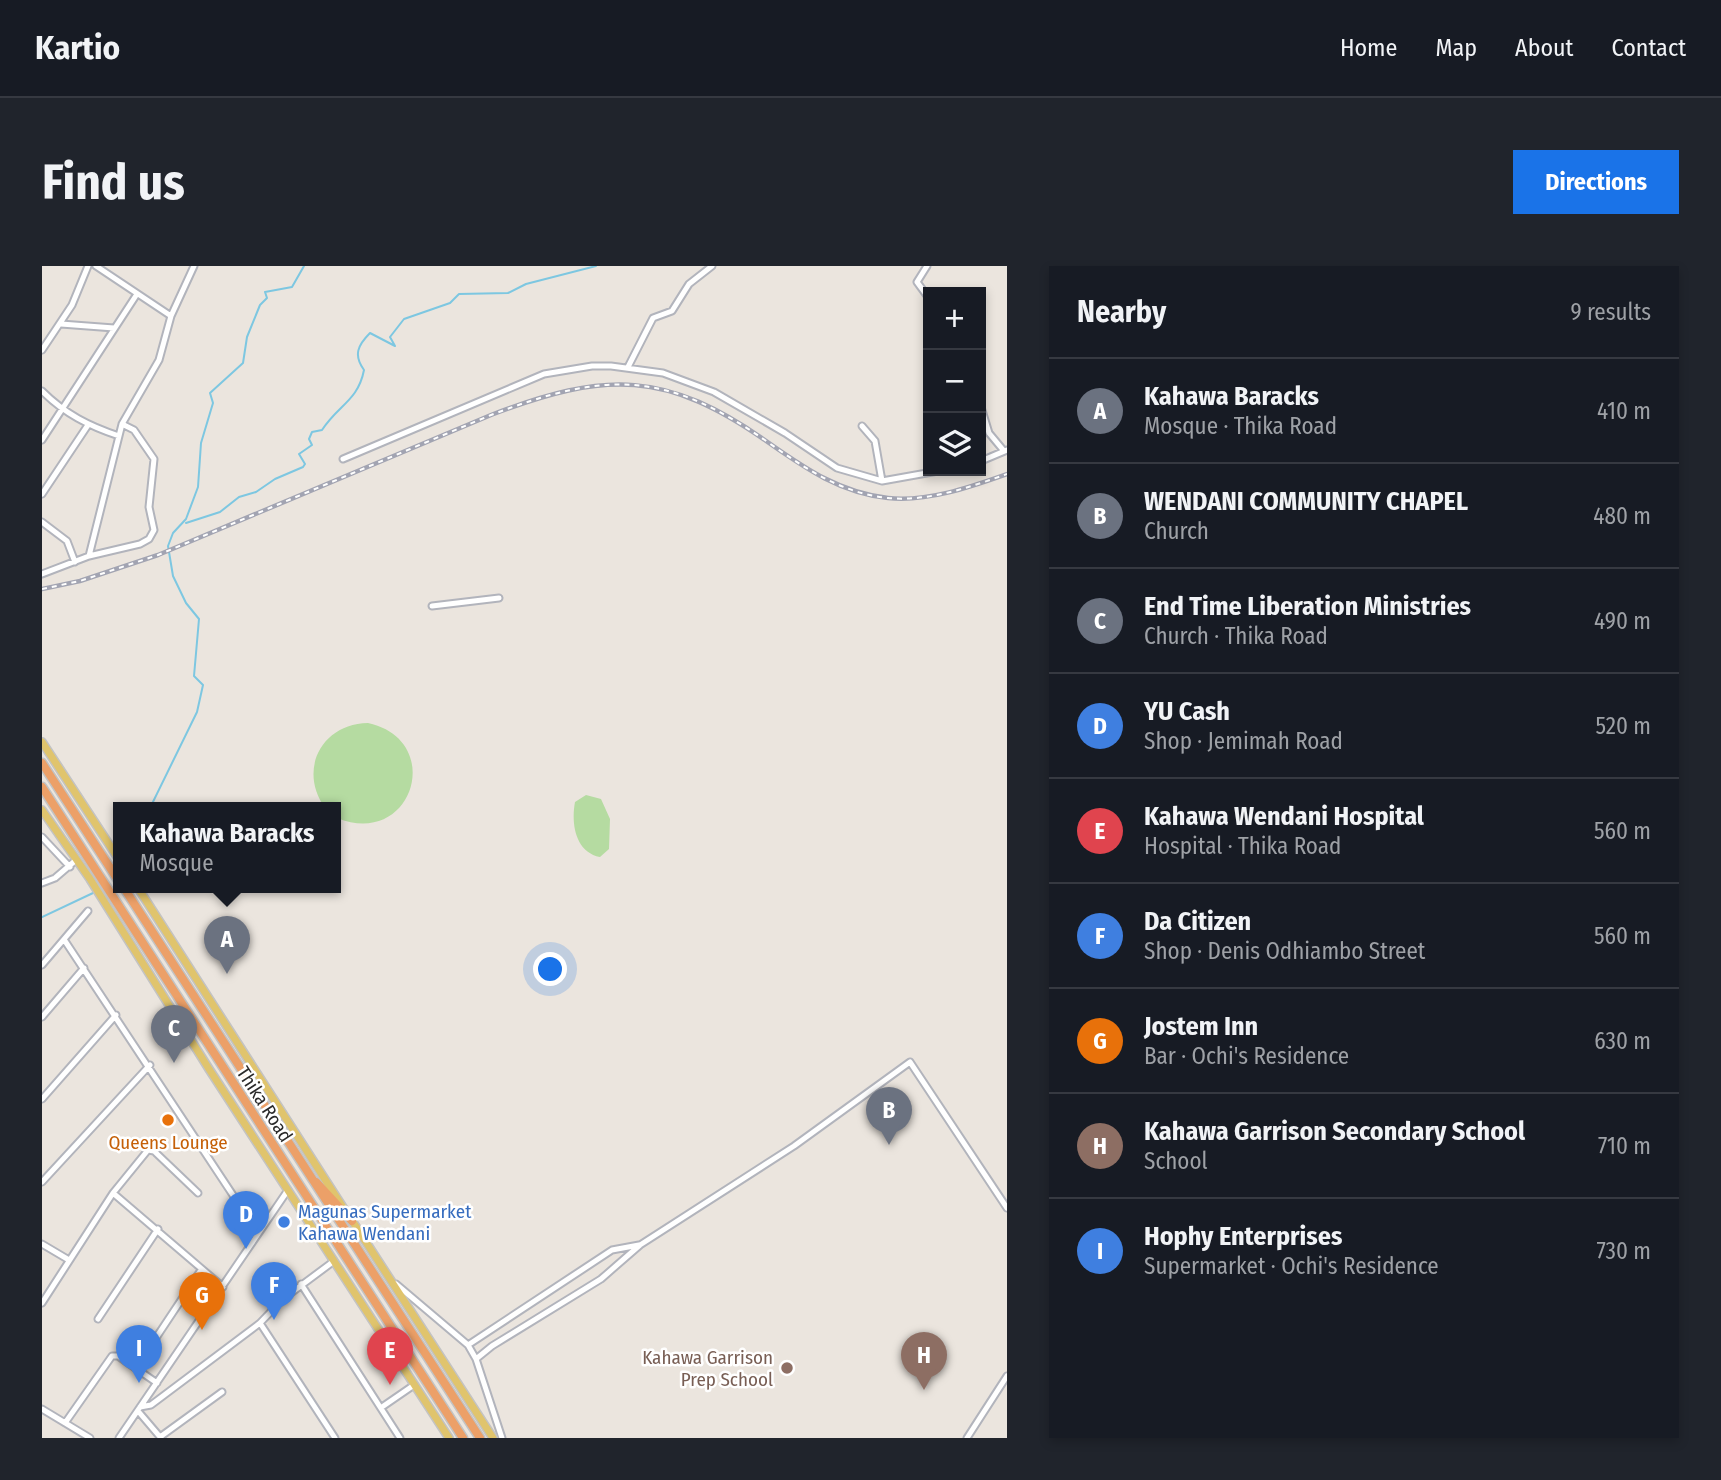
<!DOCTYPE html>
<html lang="en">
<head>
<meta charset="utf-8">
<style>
	body { margin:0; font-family:"Fira Sans Condensed",sans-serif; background:#20242c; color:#f1f3f6 }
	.controls { position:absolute; right:21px; top:21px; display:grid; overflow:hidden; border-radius:0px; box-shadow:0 4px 10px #0003 }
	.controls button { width:63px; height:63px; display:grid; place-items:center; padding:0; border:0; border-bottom:2px solid #363941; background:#171b24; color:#f1f3f6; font:35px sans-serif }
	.you { position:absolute; left:509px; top:704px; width:24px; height:24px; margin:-18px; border:5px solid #fff; border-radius:50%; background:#1a73e8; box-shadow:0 0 0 10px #1a73e833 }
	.badge { display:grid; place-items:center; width:46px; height:46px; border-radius:50%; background:#1a73e8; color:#fff; font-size:23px; font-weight:700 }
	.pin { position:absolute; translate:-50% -58px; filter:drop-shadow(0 2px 4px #0008) }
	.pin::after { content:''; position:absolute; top:37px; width:24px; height:21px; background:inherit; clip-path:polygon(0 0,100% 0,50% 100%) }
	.popup { position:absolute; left:71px; top:536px; width:228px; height:91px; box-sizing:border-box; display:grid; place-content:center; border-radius:0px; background:#171b24; filter:drop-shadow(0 2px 5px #0005); font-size:23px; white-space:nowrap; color:#9ea1a6 }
	.popup b { font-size:26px; color:#f1f3f6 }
	.popup::after { content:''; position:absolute; left:50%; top:100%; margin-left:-14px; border:14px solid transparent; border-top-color:#171b24 }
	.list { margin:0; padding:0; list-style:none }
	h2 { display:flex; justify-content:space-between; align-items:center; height:91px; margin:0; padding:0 28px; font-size:30px }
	h2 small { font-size:23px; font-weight:400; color:#9ea1a6 }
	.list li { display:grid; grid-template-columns:46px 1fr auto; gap:21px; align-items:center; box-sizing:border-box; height:105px; padding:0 28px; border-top:2px solid #363941 }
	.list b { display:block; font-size:26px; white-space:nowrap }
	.list p { margin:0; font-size:23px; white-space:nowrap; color:#9ea1a6 }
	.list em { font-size:23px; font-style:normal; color:#9ea1a6 }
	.icon { flex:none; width:38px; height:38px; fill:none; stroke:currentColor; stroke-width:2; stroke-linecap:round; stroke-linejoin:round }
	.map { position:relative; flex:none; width:965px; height:1172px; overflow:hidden; border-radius:0px }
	header { display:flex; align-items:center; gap:42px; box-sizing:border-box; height:98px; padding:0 35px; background:#171b24; border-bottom:2px solid #363941 }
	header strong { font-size:33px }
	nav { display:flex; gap:38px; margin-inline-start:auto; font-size:24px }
	.intro { display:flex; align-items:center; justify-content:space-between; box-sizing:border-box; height:168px; padding:0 42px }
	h1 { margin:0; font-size:49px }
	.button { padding:18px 32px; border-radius:0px; background:#1a73e8; color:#fff; font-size:24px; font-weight:700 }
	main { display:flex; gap:42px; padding:0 42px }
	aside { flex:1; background:#171b24; border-radius:0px; box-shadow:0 4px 10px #0003 }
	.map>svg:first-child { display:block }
</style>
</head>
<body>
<header>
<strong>Kartio</strong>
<nav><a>Home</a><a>Map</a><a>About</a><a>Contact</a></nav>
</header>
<div class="intro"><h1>Find us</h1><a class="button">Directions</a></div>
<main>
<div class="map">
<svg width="965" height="1172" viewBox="0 0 965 1172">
	<rect width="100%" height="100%" fill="#ebe5de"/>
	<path fill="#b5dba1" d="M326 457C404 474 371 583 295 552L294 542H283C256 504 279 458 326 457Z
		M544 529 559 533 568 553 567 583 558 591C533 586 529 557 533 536Z"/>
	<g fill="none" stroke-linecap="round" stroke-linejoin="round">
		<path stroke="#7dc7e1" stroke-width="2" d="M144 257 178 246 197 231 214 226 233 213 261 201 263 198 257 188 270 179 267 173 270 166 280 164C296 139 316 135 322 104 311 89 316 79 328 67L353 80 348 71 362 53 408 37 417 28 466 27 484 18 554 0
			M108 542 155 446 161 419 152 410 157 353 144 337 131 310 126 280 131 267 144 253 156 221 159 177 171 137 168 127 201 97 205 71 218 39 225 32 223 26 250 21 262 0
			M0 651 51 627"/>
		<defs>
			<path id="minor" d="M54 0 129 50
				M885 0 875 16 886 31
				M19 58 72 62
				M0 84 30 39 46 0
				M586 101 611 52 630 45 647 18 670 0
				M0 125C23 148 47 160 77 170
				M939 141 947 167 962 185
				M820 160 833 175 840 215
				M0 174 95 28
				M301 193 502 108 550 100H569L621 107 672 126 743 167 795 202 840 215 896 205
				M939 195 965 184
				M0 228 46 159
				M0 256 25 275 33 296
				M47 290 98 278 107 273 112 264 107 241 112 193 92 164 80 158
				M0 308 47 290 80 158 117 94 129 50 152 0
				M390 340 457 332
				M0 571 28 601
				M0 617 13 612 34 594
				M23 675 216 967
				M0 699 46 645
				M0 751 42 702
				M0 833 74 749
				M0 916 108 799
				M71 927 181 1021
				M0 978 27 994
				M259 1018 358 1172
				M354 1018 426 1079 434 1093 460 1172
				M0 1037 71 927 106 884 112 885 156 927
				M56 1053 116 963
				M218 1057 293 1172
				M426 1079 570 984 597 979
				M434 1093 450 1080 559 1013 598 979 752 880 868 796 965 942
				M94 1102 159 1004
				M98 1141 109 1139 218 1057 241 1033 292 995
				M340 1141 372 1119
				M0 1143 48 1172
				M96 1145 119 1172
				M23 1157 70 1090H76L115 1117
				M118 1171 180 1126
				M77 1172 246 924
				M925 1172 965 1110"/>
			<path id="major" d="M0 476 76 592
				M0 544 48 613 167 803 407 1172
				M96 622 302 943
				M309 953 451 1172"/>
			<path id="highway" d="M0 497 76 614
				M0 521 421 1172
				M82 622 438 1172
				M274 916 310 955"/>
		</defs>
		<use href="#minor" stroke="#b2b4bc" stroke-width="9"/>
		<use href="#major" stroke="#c3c3c3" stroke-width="10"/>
		<use href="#highway" stroke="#c3c3c3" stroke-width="11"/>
		<use href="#minor" stroke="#fff" stroke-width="5"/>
		<use href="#major" stroke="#e0c46d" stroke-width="7"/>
		<use href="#highway" stroke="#eca068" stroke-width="8"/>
		<defs>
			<path id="rail" d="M0 323 38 315 116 289 449 149C564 105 624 104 727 177 764 203 799 227 846 232 886 236 928 221 965 208"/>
		</defs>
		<use href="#rail" stroke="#a2a4b2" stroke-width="4.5"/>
		<use href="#rail" stroke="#fff" stroke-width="2" stroke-dasharray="5" stroke-linecap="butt"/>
	</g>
	<circle fill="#e8710a" stroke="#fff" stroke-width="2.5" cx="126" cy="854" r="7"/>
	<circle fill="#3f7fe0" stroke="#fff" stroke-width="2.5" cx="242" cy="956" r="7"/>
	<circle fill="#8d6e63" stroke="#fff" stroke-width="2.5" cx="745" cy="1102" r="7"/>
	<g text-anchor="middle" stroke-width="5" stroke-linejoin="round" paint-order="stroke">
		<g font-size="19" fill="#2a2a2a" stroke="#fff">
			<text transform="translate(223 838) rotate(57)" y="7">Thika Road</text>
		</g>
		<g font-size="19" fill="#c56008" stroke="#fff">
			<text x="126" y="883">Queens Lounge</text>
		</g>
		<g font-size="19" fill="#366cbe" stroke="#fff" text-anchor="start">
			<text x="256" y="952">Magunas Supermarket<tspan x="256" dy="22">Kahawa Wendani</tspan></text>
		</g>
		<g font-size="19" fill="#785e54" stroke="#fff" text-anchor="end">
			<text x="731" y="1098">Kahawa Garrison<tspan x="731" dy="22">Prep School</tspan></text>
		</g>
	</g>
</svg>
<div class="controls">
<button>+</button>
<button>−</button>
<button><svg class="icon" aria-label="layers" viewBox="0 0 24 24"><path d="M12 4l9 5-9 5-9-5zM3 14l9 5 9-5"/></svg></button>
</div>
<div class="you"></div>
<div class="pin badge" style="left:185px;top:708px;background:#6b7280">A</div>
<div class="popup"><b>Kahawa Baracks</b>Mosque</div>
<div class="pin badge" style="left:847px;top:879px;background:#6b7280">B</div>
<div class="pin badge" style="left:132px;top:797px;background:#6b7280">C</div>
<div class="pin badge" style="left:204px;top:983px;background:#3f7fe0">D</div>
<div class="pin badge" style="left:348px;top:1119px;background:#e0444e">E</div>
<div class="pin badge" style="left:232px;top:1054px;background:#3f7fe0">F</div>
<div class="pin badge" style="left:160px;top:1064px;background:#e8710a">G</div>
<div class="pin badge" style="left:882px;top:1124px;background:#8d6e63">H</div>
<div class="pin badge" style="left:97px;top:1117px;background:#3f7fe0">I</div>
</div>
<aside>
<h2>Nearby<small>9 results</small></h2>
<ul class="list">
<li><span class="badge" style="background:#6b7280">A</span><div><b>Kahawa Baracks</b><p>Mosque · Thika Road</p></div><em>410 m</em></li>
<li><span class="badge" style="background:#6b7280">B</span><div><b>WENDANI COMMUNITY CHAPEL</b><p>Church</p></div><em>480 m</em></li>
<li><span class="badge" style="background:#6b7280">C</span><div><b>End Time Liberation Ministries</b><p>Church · Thika Road</p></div><em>490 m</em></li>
<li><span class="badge" style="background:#3f7fe0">D</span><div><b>YU Cash</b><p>Shop · Jemimah Road</p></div><em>520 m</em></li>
<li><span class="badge" style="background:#e0444e">E</span><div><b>Kahawa Wendani Hospital</b><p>Hospital · Thika Road</p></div><em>560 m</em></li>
<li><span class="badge" style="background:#3f7fe0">F</span><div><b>Da Citizen</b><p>Shop · Denis Odhiambo Street</p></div><em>560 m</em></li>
<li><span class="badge" style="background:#e8710a">G</span><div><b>Jostem Inn</b><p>Bar · Ochi's Residence</p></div><em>630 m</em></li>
<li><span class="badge" style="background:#8d6e63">H</span><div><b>Kahawa Garrison Secondary School</b><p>School</p></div><em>710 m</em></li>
<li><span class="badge" style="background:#3f7fe0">I</span><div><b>Hophy Enterprises</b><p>Supermarket · Ochi's Residence</p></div><em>730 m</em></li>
</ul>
</aside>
</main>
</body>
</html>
